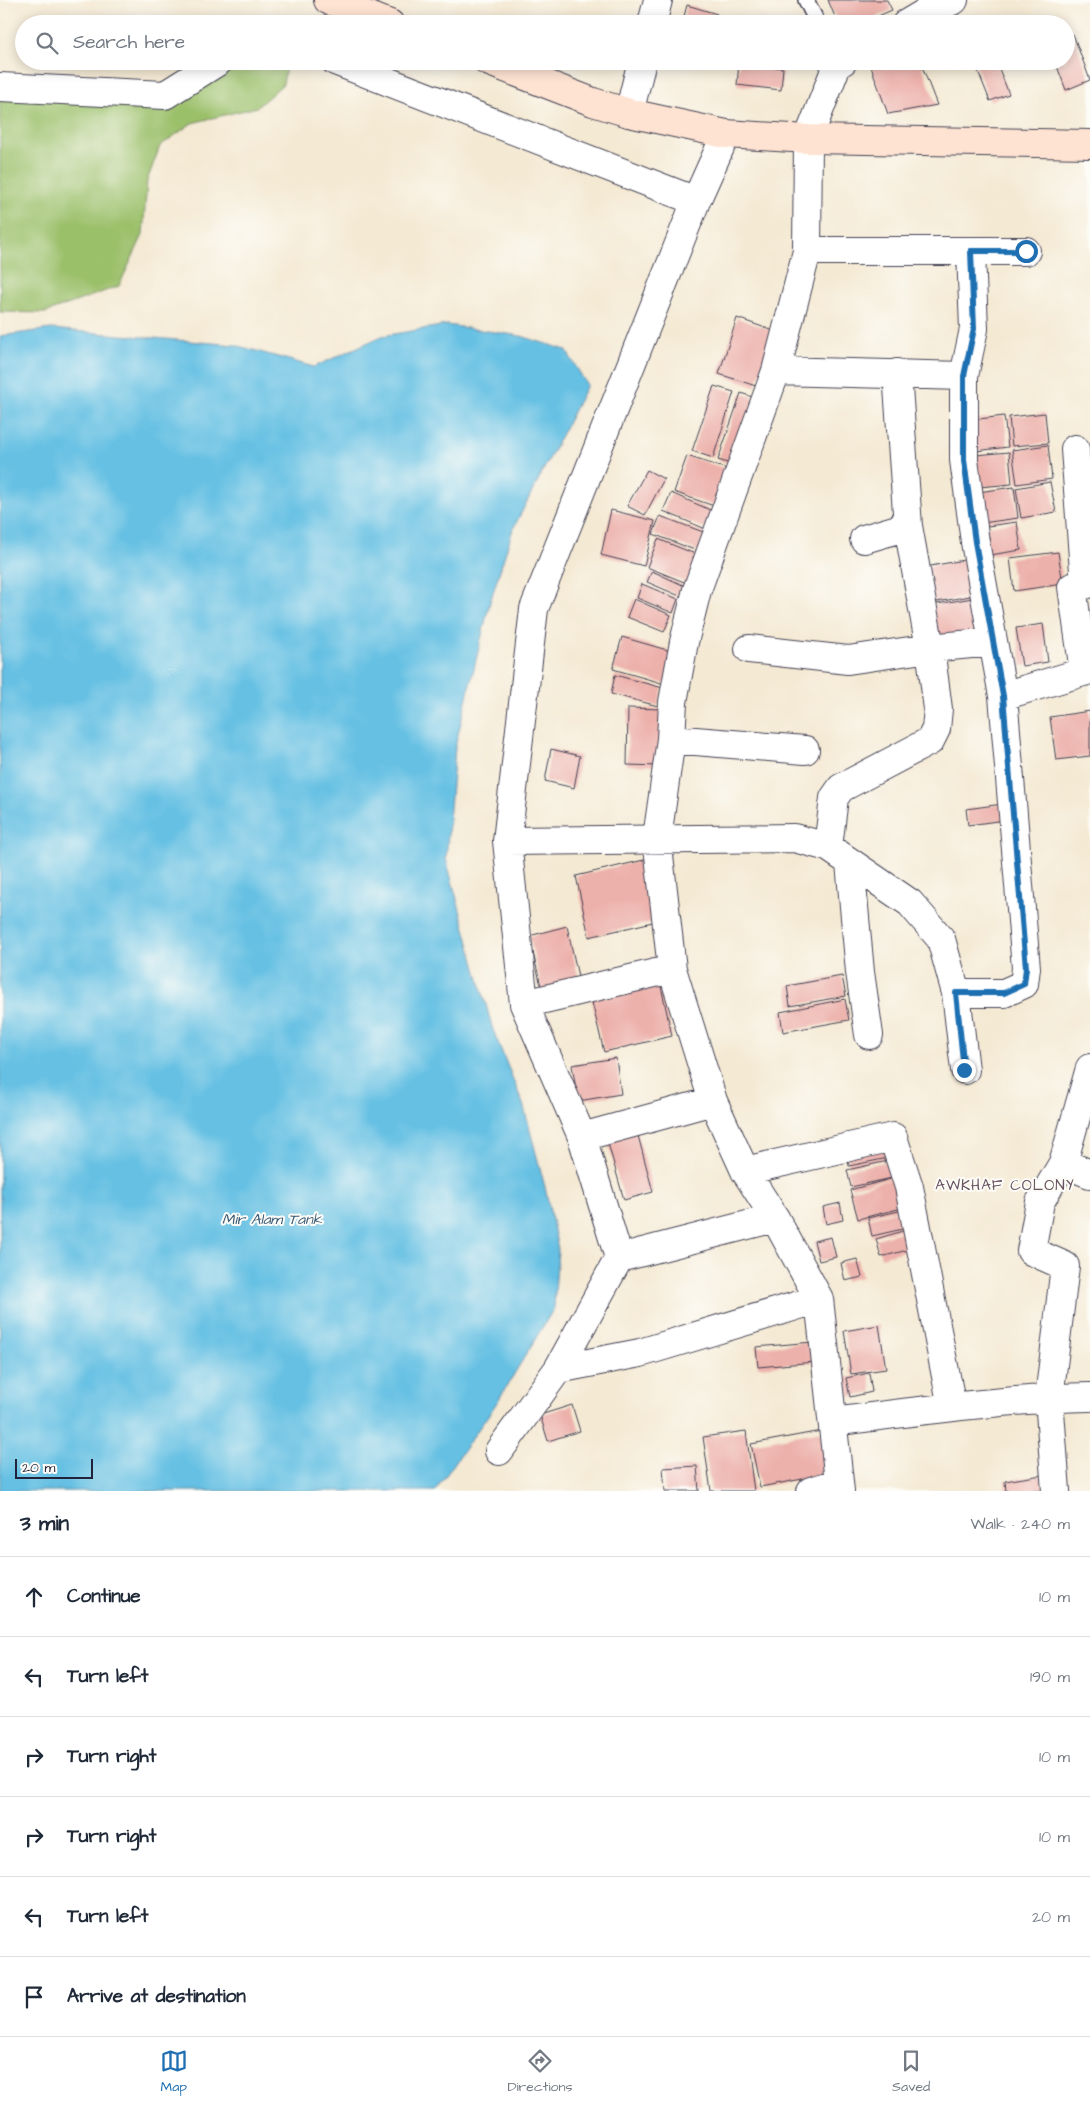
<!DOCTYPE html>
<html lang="en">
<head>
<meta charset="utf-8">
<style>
	body { margin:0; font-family:"Architects Daughter",sans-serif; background:#f6f6f7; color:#1f2937 }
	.scale { position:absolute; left:15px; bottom:12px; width:78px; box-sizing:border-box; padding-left:5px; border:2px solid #22223b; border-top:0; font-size:14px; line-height:18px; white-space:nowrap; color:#22223b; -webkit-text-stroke:4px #fdfcf7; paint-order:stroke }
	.stop { position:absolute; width:15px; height:15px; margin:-11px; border:4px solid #1f6fb2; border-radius:50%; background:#fff }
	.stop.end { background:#1f6fb2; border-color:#fff; box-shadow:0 1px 5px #0008 }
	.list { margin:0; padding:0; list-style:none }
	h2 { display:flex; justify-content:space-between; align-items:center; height:65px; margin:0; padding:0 20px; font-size:21px }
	h2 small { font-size:16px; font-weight:400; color:#747a83 }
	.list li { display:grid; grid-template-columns:32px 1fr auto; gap:15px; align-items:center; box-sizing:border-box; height:80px; padding:0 20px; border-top:1px solid #e0e1e3 }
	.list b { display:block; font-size:19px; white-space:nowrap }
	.list em { font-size:16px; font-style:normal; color:#747a83 }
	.icon { flex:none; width:28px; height:28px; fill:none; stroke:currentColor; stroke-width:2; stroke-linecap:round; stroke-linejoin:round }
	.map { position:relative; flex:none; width:1090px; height:1491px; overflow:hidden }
	.search { position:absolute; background:#fff; box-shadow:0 2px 12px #0003; left:15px; right:15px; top:15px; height:55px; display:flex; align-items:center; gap:12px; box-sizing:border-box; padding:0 18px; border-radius:28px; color:#747a83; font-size:19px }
	.sheet { height:545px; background:#fff }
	nav { display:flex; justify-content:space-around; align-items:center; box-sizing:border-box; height:70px; border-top:1px solid #e0e1e3; background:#fff; font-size:14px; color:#747a83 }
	nav a { display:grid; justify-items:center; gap:2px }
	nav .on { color:#1f6fb2 }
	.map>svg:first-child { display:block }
</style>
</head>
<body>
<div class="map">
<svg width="1090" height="1491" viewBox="0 0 1090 1491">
	<rect width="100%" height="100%" fill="#fdfcf7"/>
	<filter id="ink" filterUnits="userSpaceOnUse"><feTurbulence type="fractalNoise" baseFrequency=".02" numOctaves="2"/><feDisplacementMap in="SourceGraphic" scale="10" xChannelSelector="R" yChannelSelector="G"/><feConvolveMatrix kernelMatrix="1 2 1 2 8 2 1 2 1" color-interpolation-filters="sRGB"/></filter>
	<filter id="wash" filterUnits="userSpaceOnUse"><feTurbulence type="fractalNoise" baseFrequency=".0096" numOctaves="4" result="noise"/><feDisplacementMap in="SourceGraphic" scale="20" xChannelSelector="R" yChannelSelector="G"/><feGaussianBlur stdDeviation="1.12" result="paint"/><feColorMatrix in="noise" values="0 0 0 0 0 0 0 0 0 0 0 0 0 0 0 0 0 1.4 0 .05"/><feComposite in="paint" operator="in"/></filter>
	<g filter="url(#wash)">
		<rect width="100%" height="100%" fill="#f4e9d3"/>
		<path fill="#9bc06a" stroke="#5e7152" d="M229 61H287L283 84 257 107 192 123 160 146 147 181 143 235 119 286 45 313 0 312V97L165 103Z"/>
		<path fill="#65c0e3" stroke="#44718f" d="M447 325 521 336 566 350 587 385 513 529 490 602 455 747 446 859 493 1030 523 1104 545 1187 558 1249 554 1308 496 1404 435 1491H0V336L51 329 235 345 314 367 382 336Z"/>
		<g id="blocks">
			<path fill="#edb1ab" d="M828 0H887L892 10 860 24H838Z
				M687 5 717 14 714 24H682Z
				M952 14 956 24H927Z
				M1073 34 1090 80 1066 90 1055 61H1066V37Z
				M869 61H920L937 105 888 114Z
				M974 61H996L1009 94 990 101Z
				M739 63 783 68 781 90 737 85Z
				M737 318 774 331 756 386 719 374Z
				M714 386 734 392 713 458 692 451Z
				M741 393 758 399 734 465 718 460Z
				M1045 413 1048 443 1012 446 1009 417Z
				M1004 416 1008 447 976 451 971 420Z
				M1048 445 1052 479 1017 484 1012 450Z
				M1009 452 1012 484 979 487 976 455Z
				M687 456 727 469 714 506 674 492Z
				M647 470 664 479 645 515 627 506Z
				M1050 482 1056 512 1021 518 1016 488Z
				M1014 487 1018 518 982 523 978 492Z
				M671 493 715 512 708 530 663 511Z
				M611 510 655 521 644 566 601 555Z
				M660 516 706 533 700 552 653 534Z
				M1017 522 1021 550 984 556 980 527Z
				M658 539 700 556 689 584 647 567Z
				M1058 552 1063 584 1014 591 1010 558Z
				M975 558 982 594 931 603 925 567Z
				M652 571 687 587 682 597 647 582Z
				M642 584 678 599 673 613 637 598Z
				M979 597 985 635 938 643 931 605Z
				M634 599 671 615 664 632 627 617Z
				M1043 624 1048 662 1022 666 1016 628Z
				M622 637 674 652 665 684 613 669Z
				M615 675 663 688 658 706 611 694Z
				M628 708 662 709 661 766 627 765Z
				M1090 711V756L1056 760 1050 717Z
				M551 749 580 756 574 788 545 781Z
				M1010 803 1012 819 968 825 966 809Z
				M648 859 661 920 589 937 576 876Z
				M567 926 579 981 542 990 529 936Z
				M842 976 846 996 790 1006 787 986Z
				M660 982 672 1036 604 1052 591 998Z
				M845 999 849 1020 783 1032 780 1012Z
				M616 1058 621 1094 578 1101 572 1065Z
				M636 1128 653 1192 624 1200 606 1136Z
				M885 1141 888 1158 849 1166 846 1149Z
				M888 1161 892 1178 851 1187 847 1170Z
				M898 1177 906 1207 858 1219 850 1190Z
				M840 1203 843 1220 826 1224 823 1207Z
				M903 1210 907 1228 872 1236 868 1218Z
				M906 1230 911 1249 881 1257 876 1239Z
				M831 1237 836 1257 819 1261 814 1241Z
				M857 1259 862 1277 845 1281 841 1263Z
				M879 1325 886 1369 851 1374 844 1331Z
				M813 1342 815 1362 758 1367 756 1347Z
				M869 1373 872 1392 850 1397 846 1378Z
				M572 1405 580 1431 548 1441 540 1415Z
				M746 1431 754 1491H711L703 1437Z
				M821 1431 829 1474 760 1487 751 1444Z
				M697 1466 699 1491H665L663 1468Z
				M1042 1475 1044 1491H1006L1005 1481Z"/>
		</g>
	</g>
	<g filter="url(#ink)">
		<use href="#blocks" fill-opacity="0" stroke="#424052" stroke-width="1"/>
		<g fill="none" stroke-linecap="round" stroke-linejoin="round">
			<defs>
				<path id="lane" d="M806 0 818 24"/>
				<path id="street" d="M652 24 658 0
					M906 24 923 14 954 0
					M335 61 696 201
					M0 87 165 95 219 61
					M629 113 642 61
					M807 251H1026
					M971 251 974 329 964 376V460L975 542 1003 696 1090 670
					M776 371 964 376
					M897 373 908 526
					M1075 449 1085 585 1072 587 1084 672
					M749 649 848 660 930 648 992 642
					M671 739 805 750
					M507 841 794 838 828 847 910 903 941 939 956 993 965 1070
					M828 847 834 798 841 788 930 741 936 729 938 709 930 648 908 526 864 539
					M850 863 860 972 869 1035
					M956 993H1004L1024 984 1026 968 1003 696
					M524 1004 672 969
					M582 1137 713 1101
					M1063 1163 1090 1174
					M745 1171 893 1137 909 1187 952 1407
					M619 1258 775 1218
					M558 1369 640 1353 819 1299
					M833 1422C918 1411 1004 1399 1090 1397
					M499 1451 558 1369 619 1258 582 1137 524 1004 507 841 534 609 696 201 726 134
					M811 1491 838 1483
					M840 1491 819 1299 775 1218 745 1171 713 1101 672 969 657 838 671 739 673 702 684 642 697 590 776 371 807 251 808 139 837 65 843 61
					M1056 1491 1049 1398 1065 1266 1031 1251 1040 1202 1063 1163 1090 1068"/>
				<path id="secondary" d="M328 0 390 24
					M487 61 593 102 629 113 726 134 808 139 1090 144"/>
			</defs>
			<use href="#lane" stroke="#424052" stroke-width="18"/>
			<use href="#street" stroke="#424052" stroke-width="30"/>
			<use href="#secondary" stroke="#424052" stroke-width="30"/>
			<use href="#lane" stroke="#fff" stroke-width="15"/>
			<use href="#street" stroke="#fff" stroke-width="28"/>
			<use href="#secondary" stroke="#fee3d2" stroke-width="28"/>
		</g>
	</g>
	<g fill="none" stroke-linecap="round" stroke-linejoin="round" filter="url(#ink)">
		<path stroke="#1f6fb2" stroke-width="6" d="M964 1070 956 993H1004L1024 984 1026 968 1003 696 975 542 964 460V376L974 329 971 251H1026"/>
	</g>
	<g text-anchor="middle" stroke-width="4" stroke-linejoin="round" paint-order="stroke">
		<g font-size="15" letter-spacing="1" fill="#695462" stroke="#fdfcf7">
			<text x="1005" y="1190">AWKHAF COLONY</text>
		</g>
		<g font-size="15" font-style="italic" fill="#395976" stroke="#fdfcf7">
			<text x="272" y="1224">Mir Alam Tank</text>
		</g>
	</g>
</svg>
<div class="scale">20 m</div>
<div class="stop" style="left:1026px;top:251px"></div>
<div class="stop end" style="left:964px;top:1070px"></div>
<div class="search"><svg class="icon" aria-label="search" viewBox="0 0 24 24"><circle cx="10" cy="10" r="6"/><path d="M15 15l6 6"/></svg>Search here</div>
</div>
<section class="sheet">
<h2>3 min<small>Walk · 240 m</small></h2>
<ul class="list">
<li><svg class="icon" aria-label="ahead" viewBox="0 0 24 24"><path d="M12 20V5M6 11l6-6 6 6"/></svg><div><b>Continue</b></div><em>10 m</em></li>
<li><svg class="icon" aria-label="left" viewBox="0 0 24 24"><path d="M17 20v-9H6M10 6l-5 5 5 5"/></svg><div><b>Turn left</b></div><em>190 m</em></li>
<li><svg class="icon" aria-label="right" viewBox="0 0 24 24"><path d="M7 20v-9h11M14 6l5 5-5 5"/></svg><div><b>Turn right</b></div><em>10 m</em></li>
<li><svg class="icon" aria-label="right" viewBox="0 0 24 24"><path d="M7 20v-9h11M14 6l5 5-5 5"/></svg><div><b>Turn right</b></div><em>10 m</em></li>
<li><svg class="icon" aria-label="left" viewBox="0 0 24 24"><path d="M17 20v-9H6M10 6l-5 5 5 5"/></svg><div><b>Turn left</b></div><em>20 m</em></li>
<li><svg class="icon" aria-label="arrive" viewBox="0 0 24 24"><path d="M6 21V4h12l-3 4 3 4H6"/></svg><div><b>Arrive at destination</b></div></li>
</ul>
</section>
<nav>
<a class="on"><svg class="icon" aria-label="map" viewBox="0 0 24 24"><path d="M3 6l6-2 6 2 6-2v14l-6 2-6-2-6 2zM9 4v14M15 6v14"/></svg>Map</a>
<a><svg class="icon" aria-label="directions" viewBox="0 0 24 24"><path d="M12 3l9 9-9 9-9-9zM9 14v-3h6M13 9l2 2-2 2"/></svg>Directions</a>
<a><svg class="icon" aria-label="saved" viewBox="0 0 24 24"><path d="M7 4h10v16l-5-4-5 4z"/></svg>Saved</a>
</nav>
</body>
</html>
